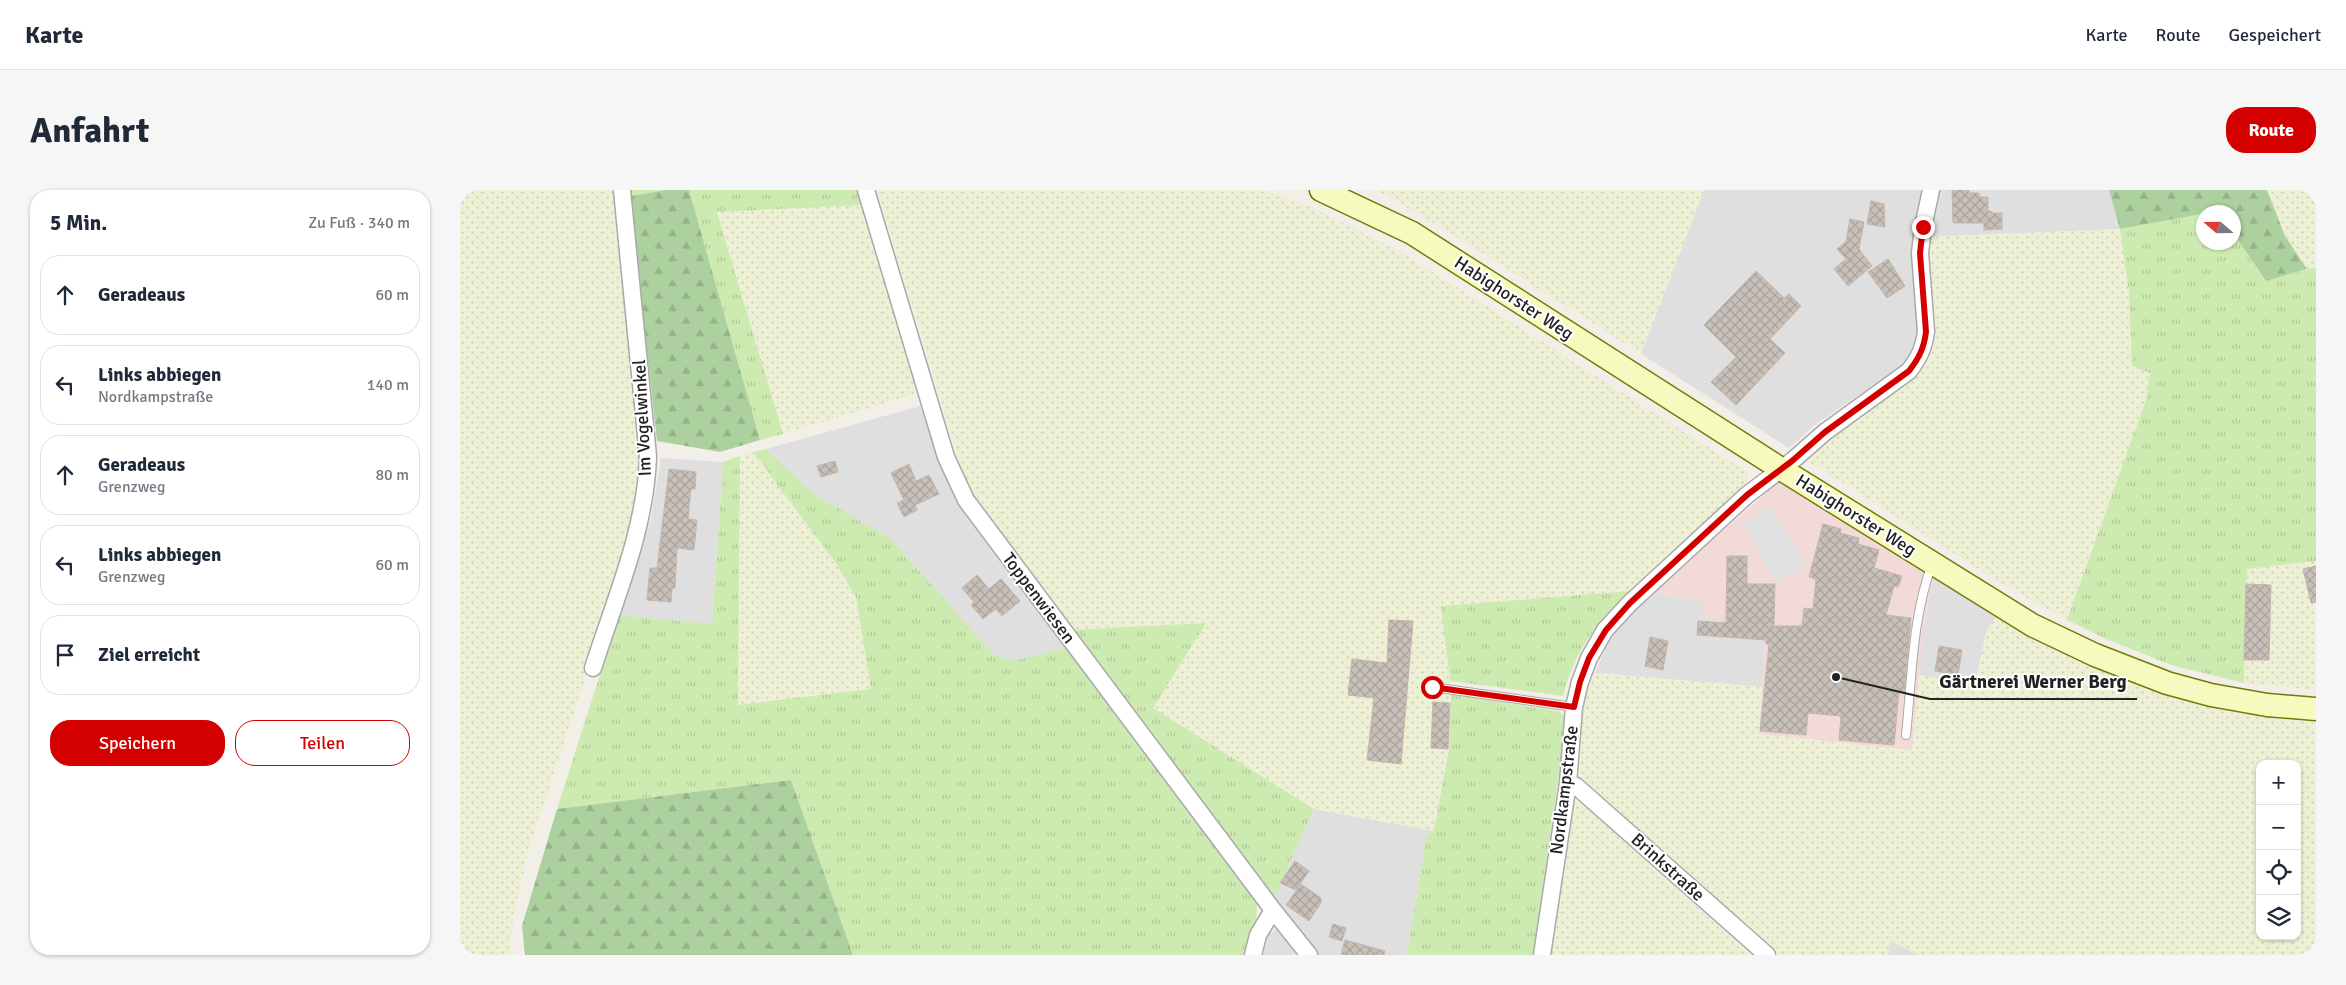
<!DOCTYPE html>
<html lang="de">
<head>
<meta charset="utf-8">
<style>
	body { margin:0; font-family:Signika,sans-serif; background:#f6f6f7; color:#1f2937 }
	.controls { position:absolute; right:15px; bottom:15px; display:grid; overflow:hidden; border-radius:10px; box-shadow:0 1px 4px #0004 }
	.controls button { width:45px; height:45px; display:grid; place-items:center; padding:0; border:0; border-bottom:1px solid #e0e1e3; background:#fff; color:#1f2937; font:25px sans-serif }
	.compass { position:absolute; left:1736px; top:15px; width:45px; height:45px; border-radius:50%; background:#fff; box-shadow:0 1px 4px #0004; rotate:290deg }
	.stop { position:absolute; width:15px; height:15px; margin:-11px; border:4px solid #d40000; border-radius:50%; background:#fff }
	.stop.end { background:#d40000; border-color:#fff; box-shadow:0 1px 5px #0008 }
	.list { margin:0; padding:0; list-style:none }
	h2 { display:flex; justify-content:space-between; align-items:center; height:65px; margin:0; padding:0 20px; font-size:21px }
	h2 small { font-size:16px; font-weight:400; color:#747a83 }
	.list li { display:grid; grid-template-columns:32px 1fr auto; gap:15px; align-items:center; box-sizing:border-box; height:80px; margin:0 10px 10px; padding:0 10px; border:1px solid #e0e1e3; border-radius:20px }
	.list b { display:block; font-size:19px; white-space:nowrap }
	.list p { margin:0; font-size:16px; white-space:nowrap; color:#747a83 }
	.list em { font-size:16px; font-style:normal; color:#747a83 }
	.actions { display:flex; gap:10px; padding:15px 20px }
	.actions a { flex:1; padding:11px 0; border:1px solid #d40000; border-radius:20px; text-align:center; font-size:18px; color:#d40000 }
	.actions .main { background:#d40000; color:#fff }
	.icon { flex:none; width:28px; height:28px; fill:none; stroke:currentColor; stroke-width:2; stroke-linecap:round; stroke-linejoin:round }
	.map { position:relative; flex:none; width:1856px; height:765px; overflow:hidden; border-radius:20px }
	header { display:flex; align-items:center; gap:30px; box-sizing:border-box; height:70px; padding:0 25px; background:#fff; border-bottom:1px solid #e0e1e3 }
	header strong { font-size:24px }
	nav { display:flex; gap:28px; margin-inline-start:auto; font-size:18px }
	.intro { display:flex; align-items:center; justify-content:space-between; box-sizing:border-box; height:120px; padding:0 30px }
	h1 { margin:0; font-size:35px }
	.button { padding:12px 22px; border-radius:20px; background:#d40000; color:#fff; font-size:18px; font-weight:700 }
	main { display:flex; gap:30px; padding:0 30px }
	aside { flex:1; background:#fff; border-radius:20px; box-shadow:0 1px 4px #0004 }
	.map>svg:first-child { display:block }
</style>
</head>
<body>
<header>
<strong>Karte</strong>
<nav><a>Karte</a><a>Route</a><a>Gespeichert</a></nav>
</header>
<div class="intro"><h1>Anfahrt</h1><a class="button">Route</a></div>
<main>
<aside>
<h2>5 Min.<small>Zu Fuß · 340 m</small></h2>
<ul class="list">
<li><svg class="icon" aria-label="ahead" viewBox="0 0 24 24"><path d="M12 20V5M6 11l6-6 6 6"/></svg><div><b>Geradeaus</b></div><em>60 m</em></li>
<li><svg class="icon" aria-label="left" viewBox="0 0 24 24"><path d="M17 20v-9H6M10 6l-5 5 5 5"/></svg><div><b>Links abbiegen</b><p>Nordkampstraße</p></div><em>140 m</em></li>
<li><svg class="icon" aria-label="ahead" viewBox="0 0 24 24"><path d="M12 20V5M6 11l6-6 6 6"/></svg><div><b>Geradeaus</b><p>Grenzweg</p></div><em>80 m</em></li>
<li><svg class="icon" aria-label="left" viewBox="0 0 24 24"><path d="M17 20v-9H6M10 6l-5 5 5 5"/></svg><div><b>Links abbiegen</b><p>Grenzweg</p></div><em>60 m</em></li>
<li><svg class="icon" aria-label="arrive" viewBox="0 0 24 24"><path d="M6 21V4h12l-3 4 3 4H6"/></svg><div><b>Ziel erreicht</b></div></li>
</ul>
<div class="actions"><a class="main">Speichern</a><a>Teilen</a></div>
</aside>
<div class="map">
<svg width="1856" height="765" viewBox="0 0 1856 765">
	<defs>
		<pattern id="farmland-dots" width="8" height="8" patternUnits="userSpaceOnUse" patternTransform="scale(1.25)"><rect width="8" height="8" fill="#eef0d5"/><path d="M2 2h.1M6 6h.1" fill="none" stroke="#ccceb7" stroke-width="1.8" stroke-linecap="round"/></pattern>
		<pattern id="grass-tufts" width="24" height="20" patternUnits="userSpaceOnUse" patternTransform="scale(1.25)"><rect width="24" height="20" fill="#cdebb0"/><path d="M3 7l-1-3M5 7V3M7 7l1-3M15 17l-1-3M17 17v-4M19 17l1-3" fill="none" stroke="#b0c997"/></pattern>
		<pattern id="forest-firs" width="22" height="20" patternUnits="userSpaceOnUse" patternTransform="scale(1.25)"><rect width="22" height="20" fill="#add19e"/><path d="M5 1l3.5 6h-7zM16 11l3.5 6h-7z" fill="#95b388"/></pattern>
		<pattern id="building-cross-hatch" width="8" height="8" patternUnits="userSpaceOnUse" patternTransform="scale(1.25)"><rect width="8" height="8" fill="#c7bfb8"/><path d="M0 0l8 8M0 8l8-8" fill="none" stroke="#aba49e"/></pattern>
	</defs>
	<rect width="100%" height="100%" fill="#f2efe9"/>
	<path fill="#e0dfdf" d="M1244 0H1463L1453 47 1457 141V152L1453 163 1443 175 1356 234 1329 258 1181 164Z
		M1479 0H1649L1660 39 1467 47Z
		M460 216 494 306 608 458 552 471 531 463 431 349 355 305 306 259Z
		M201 268 263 272 252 434 159 425 191 329Z
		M1473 387 1535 427 1526 443 1515 495 1459 485 1466 423Z
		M1192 403 1242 411 1306 434 1302 497 1135 483 1151 447Z
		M854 619 974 641 966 648 947 765H803L808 746 830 726 814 708Z
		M1430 750 1458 765H1428Z"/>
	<path fill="#f2dad9" d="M1320 291 1473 387 1466 423 1452 561 1299 544 1306 434 1243 427 1242 411 1192 403Z"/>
	<path fill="url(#farmland-dots)" fill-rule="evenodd" d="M0 0H153L181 264 178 303 171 339 131 472 71 652 53 727 50 765H0Z
		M417 0H804L854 18 943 63 1289 283 1285 295 1171 401 981 416 991 504 989 559 974 641 854 619 693 518 746 433 609 440 505 290Z
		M916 0H1244L1181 164 984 39Z
		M1807 0H1856V77L1847 79 1825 46Z
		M404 15 457 204 323 244 257 21Z
		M1660 39 1669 103 1672 176 1690 183 1686 210 1607 430 1550 399 1346 270 1368 249 1443 197 1468 173 1474 156 1475 141 1467 47Z
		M293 262 375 372 396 407 411 499 278 515 280 266Z
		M1856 371V500L1784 493 1787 379Z
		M1535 427 1593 459 1673 493 1778 524 1856 533V765H1458L1430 750 1428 765H1320L1131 598 1119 581 1118 559 1124 512 1135 483 1302 497 1299 544 1452 560 1459 485 1515 495 1526 443ZM1800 574H1837V746H1800Z
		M1119 611 1290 765H1089L1110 612Z"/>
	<path fill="url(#grass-tufts)" d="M170 0H207L170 6Z
		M229 0H399L404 15 257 22 323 244 300 250Z
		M1743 23 1744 52H1774V44L1806 91 1856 77V371L1787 379 1784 493 1711 475 1644 448 1607 430 1686 210 1690 183 1672 176 1669 103 1660 39Z
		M306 259 355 305 431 349 532 463 552 471 608 458 782 690 797 714 796 731 788 765H393L331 590 97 619 159 425 252 434 263 272 280 266 278 515 411 499 396 407 375 372 293 262Z
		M1171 401C1136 431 1115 461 1103 506L990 491 981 416Z
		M746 433 693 518 854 619 814 708 609 440Z
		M991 504 1098 521 1107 527 1073 765H947L966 648 974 640 989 559Z"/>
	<path fill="url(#forest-firs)" d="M207 0H229L300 250 260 262 197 251 170 6Z
		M1649 0H1807L1825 46 1847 79 1806 91 1774 44V22H1758L1757 21 1660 39Z
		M331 590 393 765H65L62 736 97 619Z"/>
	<path fill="#e2e2e2" d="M1311 316 1345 376 1316 393 1282 333Z"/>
	<path fill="url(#building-cross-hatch)" stroke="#c4b6ab" d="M1492 0H1509V3H1519L1520 7H1528V21H1531L1532 23H1542V39L1524 40V33H1493Z
		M1411 11 1424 14 1425 37 1407 34Z
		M1390 29 1404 32 1399 59 1412 76 1388 96 1374 79 1386 69 1377 59 1386 51Z
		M1428 69 1445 96 1427 108 1408 82Z
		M1296 81 1324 108 1329 104 1341 116 1310 149 1325 163 1276 215 1251 192 1276 167 1244 135Z
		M375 271 378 282 361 287 357 276Z
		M449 274 456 291 469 285 479 304 455 315 457 320 444 327 437 313 444 310 431 283Z
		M209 279 236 282 235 299H231L228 329 237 330 234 360 217 358 215 398H212L211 412 187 410 190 378H197Z
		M1363 334 1381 339 1380 343 1399 348 1398 354 1419 360 1414 378 1442 386 1438 397 1434 396 1426 425 1451 428 1444 502 1439 501 1434 555 1379 550 1381 526 1348 523 1346 545 1300 541 1309 454H1306V450L1237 445 1238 431 1266 433 1267 366H1287V394H1315L1314 436H1342L1344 418 1353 419 1356 389 1349 387Z
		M1856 376V412L1851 413 1843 379Z
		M517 385 529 399 541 389 560 411 542 426 536 419 523 429 511 415 514 412 502 398Z
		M1786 394 1811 395 1809 470H1784Z
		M929 430 953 431 941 574 907 570 914 508 888 505 892 469 927 473Z
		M1190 447 1208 451 1203 480 1185 476Z
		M1479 456 1502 460 1498 485 1475 481Z
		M973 512 990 513 988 559 971 558Z
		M835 671 849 681 836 700 820 693Z
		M841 694 861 708V713L849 731 826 715Z
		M873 734 886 738 882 751 869 747Z
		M885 750 925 761 924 765H881Z"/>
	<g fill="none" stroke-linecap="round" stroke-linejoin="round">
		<defs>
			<path id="lane" d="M972 497 1114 517
				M1446 545C1452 488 1452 428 1472 374"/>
			<path id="street" d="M406 0 486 267 506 310 813 720 849 765
				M133 478C155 409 186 339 188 266L162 0
				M1108 593 1116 596 1307 765
				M793 765 798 745 813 720
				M1082 765 1108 593 1114 517 1120 492 1129 468 1145 440 1170 413 1287 305 1332 271 1365 242 1449 181C1459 168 1464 158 1466 141L1460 63 1463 37 1471 0"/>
			<path id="secondary" d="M861 0 952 43 1321 279 1572 435 1635 465 1707 493 1751 505 1807 515 1856 519"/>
		</defs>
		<use href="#lane" stroke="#a9a9a9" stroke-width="10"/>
		<use href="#street" stroke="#a9a9a9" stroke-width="19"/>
		<use href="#secondary" stroke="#707d05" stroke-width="25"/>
		<use href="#lane" stroke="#fff" stroke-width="8"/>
		<use href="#street" stroke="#fff" stroke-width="16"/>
		<use href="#secondary" stroke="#f7fabf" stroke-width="22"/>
	</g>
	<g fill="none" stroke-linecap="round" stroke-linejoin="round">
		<path stroke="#d40000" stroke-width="6" d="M972 497 1114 517 1120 492 1129 468 1146 440 1170 413 1287 305 1332 271 1365 242 1449 181C1459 168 1464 158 1466 142L1460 63 1463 37"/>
	</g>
	<g text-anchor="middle" stroke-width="4" stroke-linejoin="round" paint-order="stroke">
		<g font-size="18" fill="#222" stroke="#fff">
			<text transform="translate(1054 108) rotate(33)" y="6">Habighorster Weg</text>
			<text transform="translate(182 228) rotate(-93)" y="6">Im Vogelwinkel</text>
			<text transform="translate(1396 325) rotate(32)" y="6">Habighorster Weg</text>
			<text transform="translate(579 408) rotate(53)" y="6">Toppenwiesen</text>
			<text transform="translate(1104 600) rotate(-83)" y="6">Nordkampstraße</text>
			<text transform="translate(1208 677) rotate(42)" y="6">Brinkstraße</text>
		</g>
	</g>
	<path fill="none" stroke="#222" stroke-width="2" d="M1376 487L1470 509H1677"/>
	<circle fill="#222" stroke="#fff" stroke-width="2" cx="1376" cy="487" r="5"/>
	<g font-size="19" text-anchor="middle" font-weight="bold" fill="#222" stroke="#fff" stroke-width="4" stroke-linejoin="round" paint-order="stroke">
		<text x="1573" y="498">Gärtnerei Werner Berg</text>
	</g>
</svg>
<div class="controls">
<button>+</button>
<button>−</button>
<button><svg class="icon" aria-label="locate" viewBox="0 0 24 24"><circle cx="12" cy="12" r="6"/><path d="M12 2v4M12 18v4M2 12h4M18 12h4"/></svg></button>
<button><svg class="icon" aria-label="layers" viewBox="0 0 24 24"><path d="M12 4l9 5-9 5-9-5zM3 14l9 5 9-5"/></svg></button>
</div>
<svg class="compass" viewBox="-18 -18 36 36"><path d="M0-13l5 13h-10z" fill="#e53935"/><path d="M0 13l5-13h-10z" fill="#747a83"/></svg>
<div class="stop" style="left:972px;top:497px"></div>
<div class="stop end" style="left:1463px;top:37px"></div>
</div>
</main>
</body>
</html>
